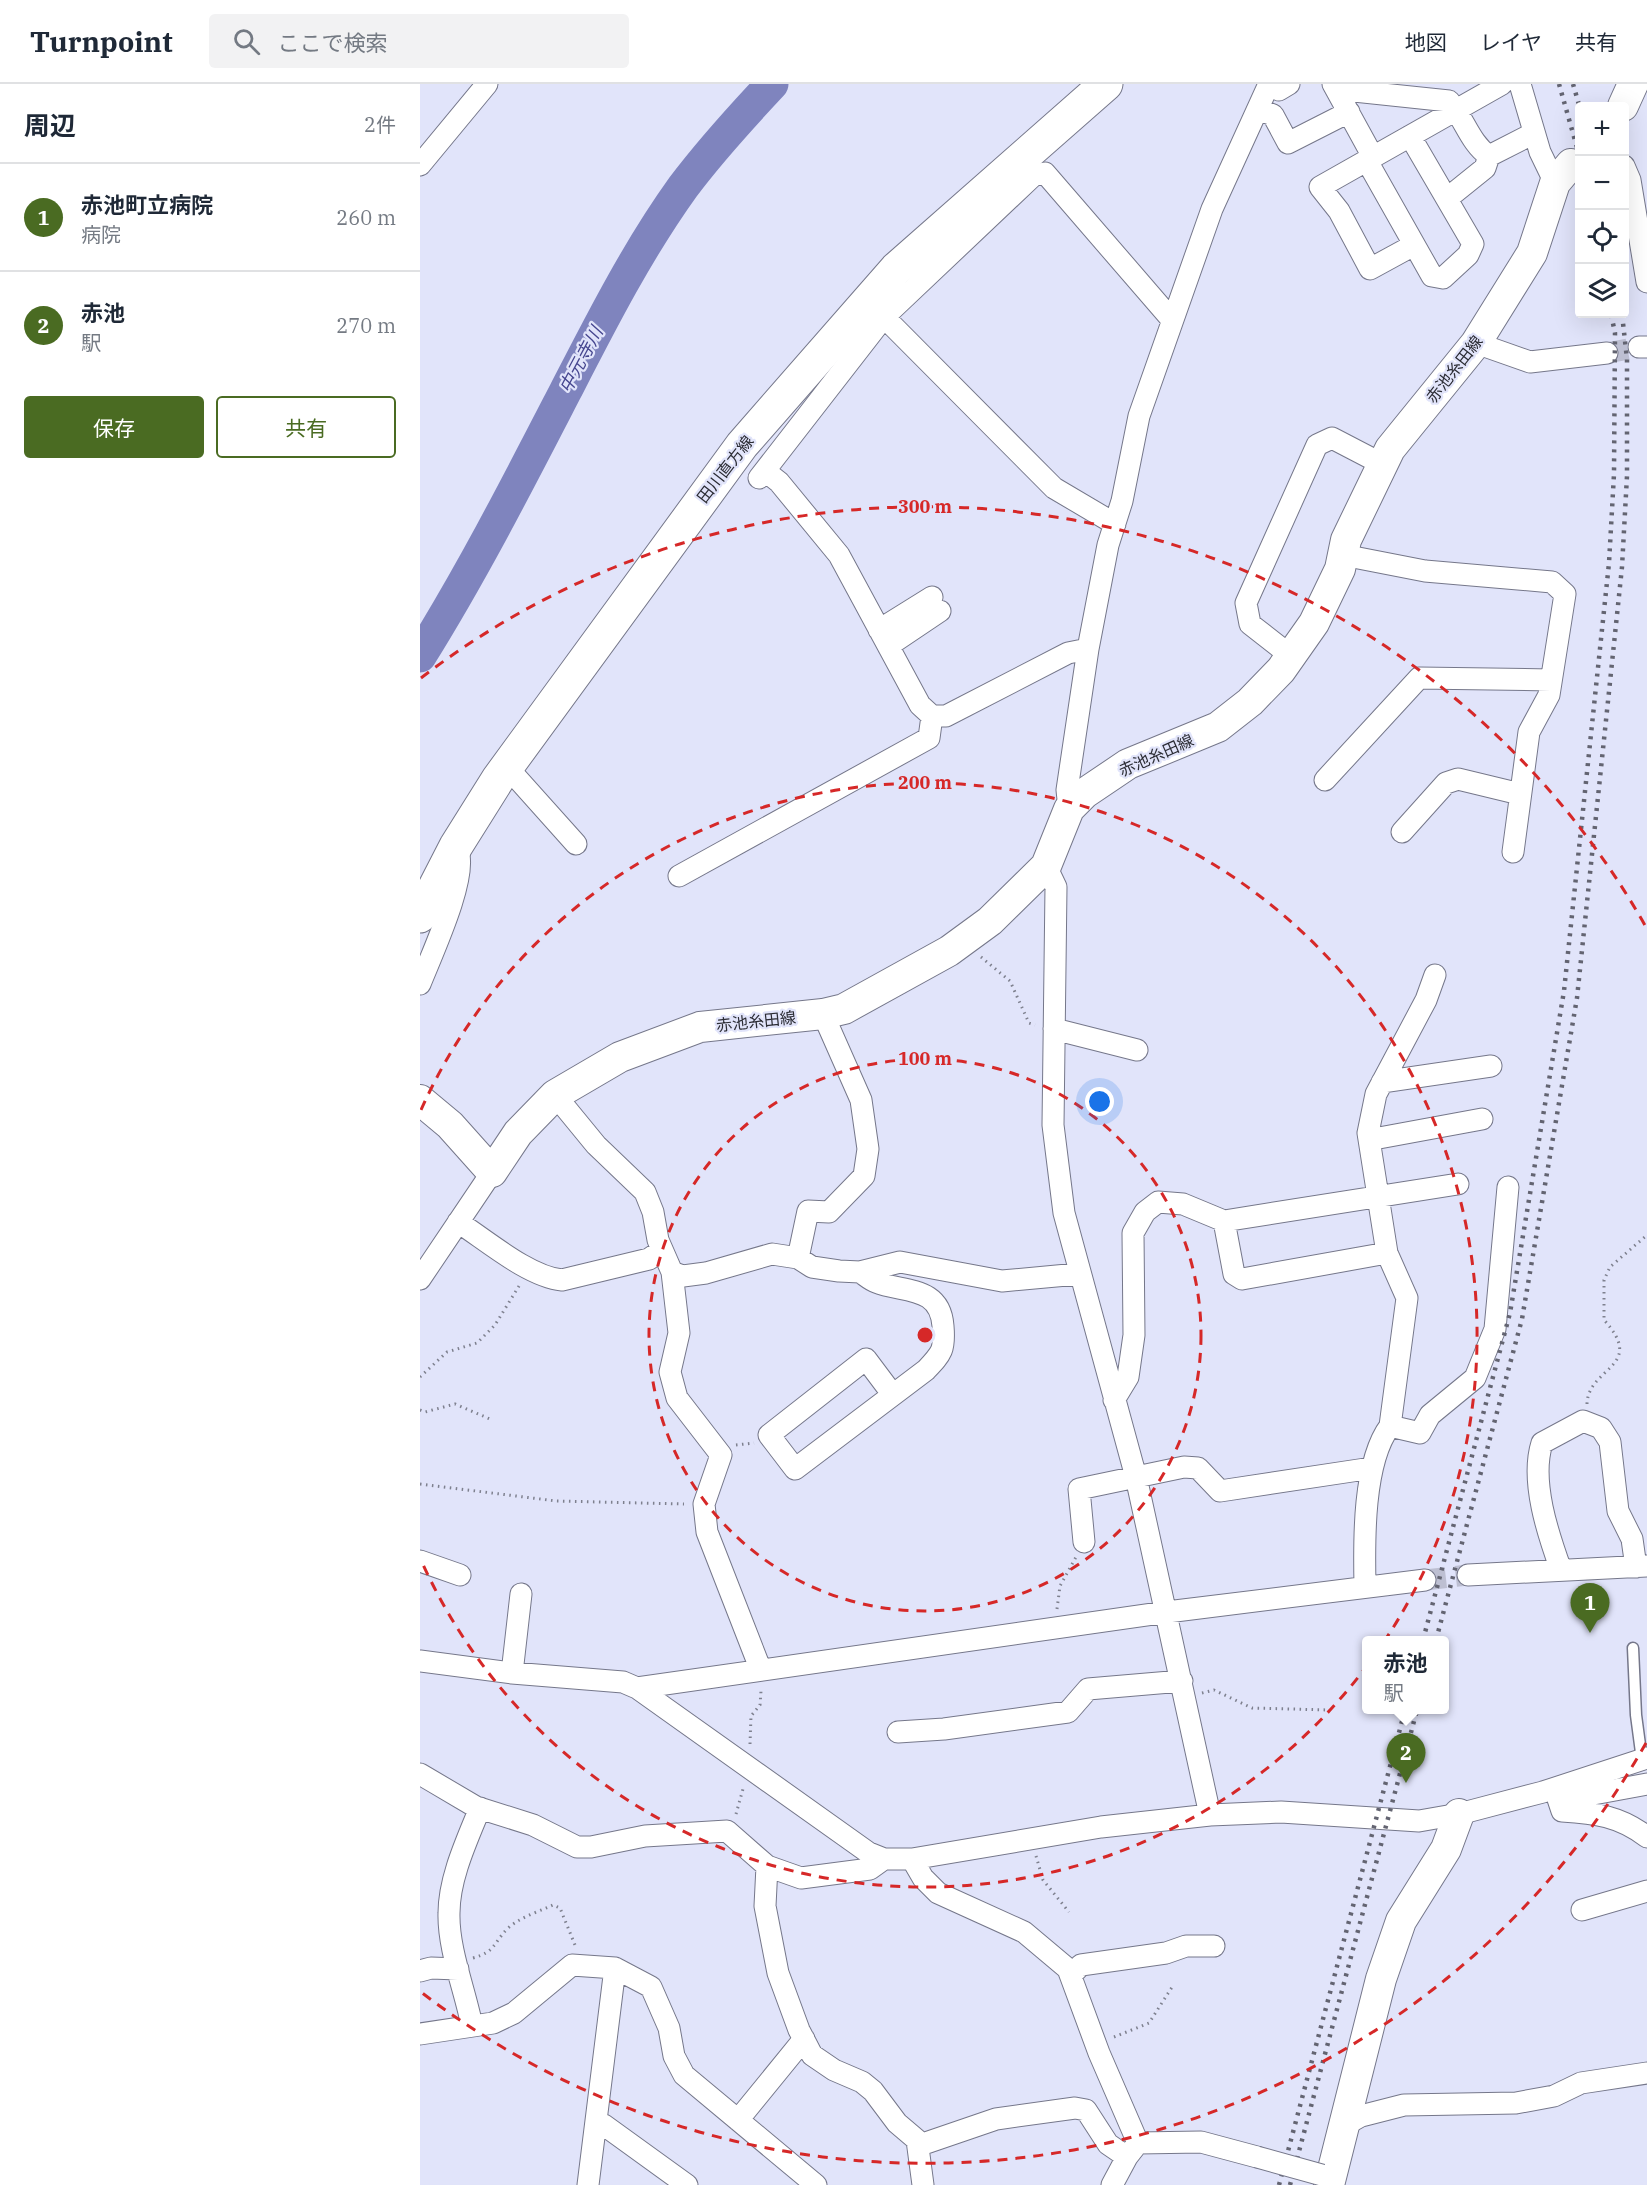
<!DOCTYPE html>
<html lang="ja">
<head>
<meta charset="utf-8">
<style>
	body { margin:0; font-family:"IBM Plex Serif","Noto Sans JP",serif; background:#f2f2f3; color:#1f2937 }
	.controls { position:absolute; right:18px; top:18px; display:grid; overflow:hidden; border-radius:6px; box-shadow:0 6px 24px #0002 }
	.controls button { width:54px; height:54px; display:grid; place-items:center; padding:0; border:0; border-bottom:2px solid #e0e1e3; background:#fff; color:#1f2937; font:30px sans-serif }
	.you { position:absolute; left:680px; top:1018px; width:21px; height:21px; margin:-15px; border:4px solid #fff; border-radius:50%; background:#1a73e8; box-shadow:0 0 0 9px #1a73e833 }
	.badge { display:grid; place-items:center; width:39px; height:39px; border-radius:50%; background:#4a6b22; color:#fff; font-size:20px; font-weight:700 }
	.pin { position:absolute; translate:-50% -50px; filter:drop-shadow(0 2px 3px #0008) }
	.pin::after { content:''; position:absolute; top:32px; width:21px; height:18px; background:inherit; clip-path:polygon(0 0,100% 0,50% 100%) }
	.popup { position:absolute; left:942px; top:1552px; width:87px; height:78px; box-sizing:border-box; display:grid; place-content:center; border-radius:6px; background:#fff; filter:drop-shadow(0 2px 4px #0005); font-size:20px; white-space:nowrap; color:#747a83 }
	.popup b { font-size:22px; color:#1f2937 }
	.popup::after { content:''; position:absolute; left:50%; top:100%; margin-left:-12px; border:12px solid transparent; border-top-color:#fff }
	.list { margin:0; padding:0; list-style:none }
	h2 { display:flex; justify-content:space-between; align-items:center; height:78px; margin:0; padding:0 24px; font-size:26px }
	h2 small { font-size:20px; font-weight:400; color:#747a83 }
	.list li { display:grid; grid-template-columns:39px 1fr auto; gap:18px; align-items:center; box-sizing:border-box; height:108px; padding:0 24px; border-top:2px solid #e0e1e3 }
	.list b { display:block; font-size:22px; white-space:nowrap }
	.list p { margin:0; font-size:20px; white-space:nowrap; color:#747a83 }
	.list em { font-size:20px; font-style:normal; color:#747a83 }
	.actions { display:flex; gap:12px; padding:18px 24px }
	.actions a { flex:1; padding:14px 0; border:2px solid #4a6b22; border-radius:6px; text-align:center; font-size:21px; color:#4a6b22 }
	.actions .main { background:#4a6b22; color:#fff }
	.icon { flex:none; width:33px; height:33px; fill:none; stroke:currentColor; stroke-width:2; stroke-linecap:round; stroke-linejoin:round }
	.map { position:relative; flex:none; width:1227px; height:2101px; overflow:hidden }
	header { display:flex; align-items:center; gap:36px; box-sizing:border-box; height:84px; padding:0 30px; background:#fff; border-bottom:2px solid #e0e1e3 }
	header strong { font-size:28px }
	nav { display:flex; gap:33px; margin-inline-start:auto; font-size:21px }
	.search { width:420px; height:54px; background:#f2f2f3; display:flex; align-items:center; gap:15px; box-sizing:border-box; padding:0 21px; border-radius:6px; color:#747a83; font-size:22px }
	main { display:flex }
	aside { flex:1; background:#fff }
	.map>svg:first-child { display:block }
</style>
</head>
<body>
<header>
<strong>Turnpoint</strong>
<div class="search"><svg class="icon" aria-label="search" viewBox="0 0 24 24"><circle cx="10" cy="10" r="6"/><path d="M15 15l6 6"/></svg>ここで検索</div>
<nav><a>地図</a><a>レイヤ</a><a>共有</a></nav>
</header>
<main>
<aside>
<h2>周辺<small>2件</small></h2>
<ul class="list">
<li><span class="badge">1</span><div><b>赤池町立病院</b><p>病院</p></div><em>260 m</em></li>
<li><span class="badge">2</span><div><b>赤池</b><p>駅</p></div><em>270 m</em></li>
</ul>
<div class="actions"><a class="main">保存</a><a>共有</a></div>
</aside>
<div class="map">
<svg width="1227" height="2101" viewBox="0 0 1227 2101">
	<rect width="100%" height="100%" fill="#e1e4fa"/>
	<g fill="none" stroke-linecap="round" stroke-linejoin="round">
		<path stroke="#7f84be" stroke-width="33" d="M0 572C53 487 99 397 145 308 181 238 217 167 263 103 290 67 321 33 352 0"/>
		<path stroke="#bdbfd2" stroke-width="21" stroke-dasharray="21 10" stroke-linecap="butt" d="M1187 269 1219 263
			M1005 1496 1048 1491"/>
		<defs>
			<path id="lane" d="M1213 1564 1216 1631 1222 1676"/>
			<path id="street" d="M913 0 953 73
				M1100 0 1120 68 1135 99
				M849 1 859 6 869 0
				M921 14 934 7 1029 17C1044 34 1050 59 1069 72
				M838 25 853 31 868 59 929 28
				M947 77 1012 192 1023 194 1048 171 1053 160 990 52
				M0 81 67 0
				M1204 82 1210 96 1227 198
				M1029 113 1065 84 1069 72 1114 49
				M994 161 950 185 919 127 900 103 1082 0
				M464 233 634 404 695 440
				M1056 259 1110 278 1187 269
				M1219 263H1227
				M345 387 359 398 419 471 500 621 512 632H526L648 569 668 565
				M339 394 464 233 614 91 625 89 752 236
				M923 471 1005 487 1132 498 1145 510 1129 611 1109 648 1093 768
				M459 546 512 513
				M468 562 520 527
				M871 572 830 540 826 519 897 361 912 354 962 380
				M87 683 156 760
				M905 696 999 594 1131 596
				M649 725 647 706 668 565 688 461 702 417 719 332 792 125 849 0
				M982 748 1026 699 1038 695 1100 710
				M626 782 636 803 633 1041 644 1129 716 1393 790 1731
				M259 792 509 654 512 632
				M0 900C11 872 48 793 38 768
				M634 945 717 966
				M962 998 1071 982
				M135 1011 176 1061 225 1108 233 1128 238 1156 252 1188 259 1249 250 1288 257 1314 301 1371 284 1420 287 1448 340 1584
				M948 1049 959 1054 1062 1035
				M804 1137 814 1190 822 1195 967 1169
				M38 1138C66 1156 109 1193 142 1196L229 1175 242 1166
				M378 1174 388 1127 409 1128 444 1092 448 1065 441 1016 403 930
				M252 1188 263 1192 286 1189 352 1170 378 1174 392 1183 419 1187 440 1188 480 1178 582 1197 658 1190
				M440 1188C445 1191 450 1196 456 1198 483 1209 520 1201 523 1242 525 1266 522 1269 506 1286L375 1385 349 1351 446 1275 473 1311
				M0 1195 72 1088
				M694 1316 708 1293 714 1251 713 1149 725 1128 738 1118 763 1120 804 1137 1038 1100
				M970 1342 1000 1349 1010 1331 1055 1294 1075 1245 1088 1103
				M664 1458 659 1405 764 1383 778 1384 800 1407 952 1384
				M0 1477 40 1491
				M1141 1486C1128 1450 1110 1397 1122 1359L1163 1337 1181 1344 1190 1358 1198 1427 1212 1455 1216 1483
				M1048 1491 1227 1482
				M945 1501C944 1456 943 1378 970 1342L987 1214 967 1169 948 1049 956 1010 1006 916 1015 891
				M0 1577 92 1589 203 1598 217 1604 449 1769 464 1775H492L681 1743 790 1731 861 1728 999 1737 1039 1730 1123 1708 1227 1674
				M92 1589 101 1510
				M217 1604 747 1528 1005 1496
				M478 1648 524 1645 648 1628 668 1605 762 1597
				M0 1690 56 1723 113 1741 157 1763H171L225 1752 307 1747 347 1782 381 1794 450 1785 464 1775
				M1133 1708 1168 1711 1227 1700
				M1136 1709 1142 1727C1175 1729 1200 1732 1227 1753
				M492 1775 503 1794 518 1809 604 1848 648 1885 679 1969 718 2059
				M347 1782 345 1822 358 1889 379 1946 392 1971 414 1986 442 1998 453 2007 477 2039 497 2056 503 2101
				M1162 1826 1227 1807
				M0 1887 11 1884 38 1885
				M651 1891 661 1881 746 1869 766 1862H794
				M52 1942C45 1906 28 1865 29 1829 29 1794 47 1756 60 1724
				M0 1950 73 1939 94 1929 152 1881 195 1884 231 1903 249 1944 254 1972 264 1991 396 2101
				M318 2036 384 1955
				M176 2040 184 2041 267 2101
				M923 2042 941 2032 984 2021 1096 2019 1134 2012 1161 1999 1227 1989
				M500 2061 576 2035 655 2024 666 2026 688 2060 707 2073
				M168 2101 195 1884
				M692 2101 707 2073 718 2059 781 2058 837 2073"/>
			<path id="secondary" d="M1203 22 1213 0
				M0 1016 30 1041 72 1088 98 1049 135 1011 200 973 280 943 403 930 424 925 529 867 570 837 626 782 649 725 665 709 708 680 798 643 830 618 861 586 894 539 920 485 926 456 970 365 1056 259 1112 169 1135 99 1151 80
				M909 2101 961 1895 981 1837 1026 1765 1039 1730"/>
			<path id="primary" d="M0 832 36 762 78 695 322 361 476 185 686 0"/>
		</defs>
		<use href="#lane" stroke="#75778a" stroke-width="13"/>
		<use href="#street" stroke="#75778a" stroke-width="23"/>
		<use href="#secondary" stroke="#75778a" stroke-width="32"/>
		<use href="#primary" stroke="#75778a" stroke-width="35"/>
		<path stroke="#7e808e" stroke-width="3" stroke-dasharray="1.5 4.5" stroke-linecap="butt" d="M561 873 590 897 609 939 615 941
			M0 1293 27 1268 57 1259 75 1241 99 1202
			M1167 1320C1168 1283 1227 1283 1184 1236V1196L1190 1183 1227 1151
			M0 1326 5 1328 35 1320 70 1335
			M316 1361 334 1359
			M0 1400 136 1417 264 1420
			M637 1525 640 1502 656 1473
			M782 1609 794 1606 832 1624 909 1626
			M330 1660 331 1632 340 1621 341 1607
			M316 1730 323 1705
			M616 1772 623 1796 649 1828
			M53 1874C75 1868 73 1860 87 1845 100 1833 118 1828 133 1821L140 1824 155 1861
			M694 1953 729 1939 754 1900"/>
		<use href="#lane" stroke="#fff" stroke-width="10"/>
		<use href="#street" stroke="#fff" stroke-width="21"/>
		<use href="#secondary" stroke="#fff" stroke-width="30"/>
		<use href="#primary" stroke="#fff" stroke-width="33"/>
		<path stroke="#636471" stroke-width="4.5" stroke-dasharray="3 6" stroke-linecap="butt" d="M1139 0 1160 74
			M1153 0 1160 24
			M1003 1556 1090 1229 1144 907 1189 479 1194 390 1195 249 1191 230
			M1016 1556 1102 1235 1157 914 1202 483 1207 392V275L1202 230
			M859 2101 985 1626
			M870 2101 997 1626"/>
		<defs>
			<path id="street-bridge" d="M837 2073 902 2091"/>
		</defs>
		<use href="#street-bridge" stroke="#75778a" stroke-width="23" stroke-linecap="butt"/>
		<use href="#street-bridge" stroke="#fff" stroke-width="21"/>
	</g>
	<g fill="none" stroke="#d62828" stroke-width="3" stroke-dasharray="10 8">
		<circle cx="505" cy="1251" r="276"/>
		<path d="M1 1026A552 552 0 1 1 1 1476"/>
		<path d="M1226 1659A828 828 0 0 1 1 1908M1 594A828 828 0 0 1 1226 843"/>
	</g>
	<g text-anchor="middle" stroke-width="4.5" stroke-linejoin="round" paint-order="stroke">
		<g font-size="16" fill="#2b2c34" stroke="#e1e4fa">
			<text transform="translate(1034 285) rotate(-52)" y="6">赤池糸田線</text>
			<text transform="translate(305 385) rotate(-52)" y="6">田川直方線</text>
			<text transform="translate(736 671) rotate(-24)" y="6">赤池糸田線</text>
			<text transform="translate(336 937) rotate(-6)" y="6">赤池糸田線</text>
		</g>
		<g font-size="18" font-style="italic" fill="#46468f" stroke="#e1e4fa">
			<text transform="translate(161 276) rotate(-62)" y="6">中元寺川</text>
		</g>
	</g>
	<circle cx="505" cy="1251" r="9" fill="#d62828" stroke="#e1e4fa" stroke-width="3"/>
	<g font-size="18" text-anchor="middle" font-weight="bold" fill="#d62828" stroke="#e1e4fa" stroke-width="4.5" stroke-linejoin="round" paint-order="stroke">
		<text x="505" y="429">300 m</text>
		<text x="505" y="705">200 m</text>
		<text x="505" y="981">100 m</text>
	</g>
</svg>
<div class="controls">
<button>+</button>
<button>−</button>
<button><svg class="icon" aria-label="locate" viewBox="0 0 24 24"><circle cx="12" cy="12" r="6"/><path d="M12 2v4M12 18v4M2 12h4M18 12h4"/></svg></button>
<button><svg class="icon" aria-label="layers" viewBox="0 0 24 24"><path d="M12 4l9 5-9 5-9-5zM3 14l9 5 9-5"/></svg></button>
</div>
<div class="you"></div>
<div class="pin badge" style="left:1170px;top:1549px">1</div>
<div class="pin badge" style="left:986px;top:1699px">2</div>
<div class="popup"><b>赤池</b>駅</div>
</div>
</main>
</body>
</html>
